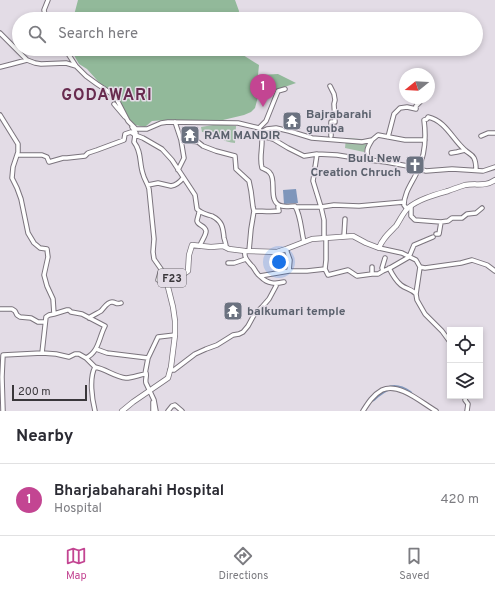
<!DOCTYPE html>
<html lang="en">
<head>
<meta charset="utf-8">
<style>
	body { margin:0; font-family:Overpass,sans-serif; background:#f2f2f3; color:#2b2b33 }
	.controls { position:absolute; right:12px; bottom:12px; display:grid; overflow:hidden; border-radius:0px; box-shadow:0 2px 6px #0003 }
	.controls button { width:36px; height:36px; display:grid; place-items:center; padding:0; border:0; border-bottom:1px solid #e1e1e2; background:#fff; color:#2b2b33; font:20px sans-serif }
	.compass { position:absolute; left:399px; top:68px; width:36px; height:36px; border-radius:50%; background:#fff; box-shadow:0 2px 6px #0003; rotate:252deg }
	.scale { position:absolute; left:12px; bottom:10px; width:75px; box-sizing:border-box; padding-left:4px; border:2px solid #3a373b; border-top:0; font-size:11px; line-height:14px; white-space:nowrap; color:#3a373b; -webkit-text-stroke:3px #e3dce6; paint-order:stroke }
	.you { position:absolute; left:279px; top:262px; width:14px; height:14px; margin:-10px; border:3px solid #fff; border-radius:50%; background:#1a73e8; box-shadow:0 0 0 6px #1a73e833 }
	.badge { display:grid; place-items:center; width:26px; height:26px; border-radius:50%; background:#c34592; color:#fff; font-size:13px; font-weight:700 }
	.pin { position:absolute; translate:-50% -33px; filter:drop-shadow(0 1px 2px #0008) }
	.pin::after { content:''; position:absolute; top:21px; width:14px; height:12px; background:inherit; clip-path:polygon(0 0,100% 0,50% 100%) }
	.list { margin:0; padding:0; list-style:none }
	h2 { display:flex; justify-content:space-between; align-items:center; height:52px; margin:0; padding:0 16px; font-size:17px }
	h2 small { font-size:13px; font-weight:400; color:#7c7c81 }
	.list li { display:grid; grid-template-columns:26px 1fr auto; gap:12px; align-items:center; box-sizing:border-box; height:72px; padding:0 16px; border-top:1px solid #e1e1e2 }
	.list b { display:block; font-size:15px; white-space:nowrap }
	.list p { margin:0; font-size:13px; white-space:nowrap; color:#7c7c81 }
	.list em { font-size:13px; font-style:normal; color:#7c7c81 }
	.icon { flex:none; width:22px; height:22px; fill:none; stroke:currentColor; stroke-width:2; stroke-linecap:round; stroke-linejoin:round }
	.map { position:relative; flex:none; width:495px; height:411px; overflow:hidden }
	.search { position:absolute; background:#fff; box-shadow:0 2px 6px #0003; left:12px; right:12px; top:12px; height:44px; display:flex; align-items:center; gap:10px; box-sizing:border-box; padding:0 14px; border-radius:22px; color:#7c7c81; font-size:15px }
	.sheet { height:124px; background:#fff }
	nav { display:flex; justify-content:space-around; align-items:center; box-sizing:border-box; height:56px; border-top:1px solid #e1e1e2; background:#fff; font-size:11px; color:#7c7c81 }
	nav a { display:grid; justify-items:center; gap:2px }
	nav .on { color:#c34592 }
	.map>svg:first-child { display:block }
</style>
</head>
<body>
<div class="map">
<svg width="495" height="411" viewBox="0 0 495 411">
	<rect width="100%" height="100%" fill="#e3dce6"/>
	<path fill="#a2bfa8" d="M219 124 236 126 235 143C224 142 221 139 214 132H202L201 127Z
		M346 138 361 139H368L364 152 345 148Z"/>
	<path fill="#92b99a" d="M78 0H235L239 11 238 19H73Z
		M72 49H241L243 55 259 65 258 75 278 74 296 83 273 91 259 93 255 108 251 112 244 115 223 120H166L152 121 145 127 135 125 129 120 118 104 104 88 87 69 79 64 75 57Z"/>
	<path fill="#7f96bb" d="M296 189 298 203 284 204 283 190Z"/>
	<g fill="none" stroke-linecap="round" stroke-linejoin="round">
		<path stroke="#7f96bb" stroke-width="4.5" d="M373 399C386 387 395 383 410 393"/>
		<defs>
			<path id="minor" d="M46 19 44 10 48 0
				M0 33 27 60 35 63 41 64 66 63 76 66 86 76 97 84 115 96 128 121 136 129H147L161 123 168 122 238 123 259 128C266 141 258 155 262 168 264 169 268 170 270 173 277 180 267 203 282 206 286 207 291 206 295 206 301 216 301 230 304 242
				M65 49 76 66
				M0 67 12 64 27 60
				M330 86 334 94 335 100 334 104 335 122H331V136
				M114 104 125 117
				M0 115 18 144V152L13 167 12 178 17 188 21 199 28 233 34 243 40 248 47 249 48 257 44 275 47 286 53 299 54 314 49 315 46 317 42 353 3 355 2 377 3 411
				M175 122 181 140 184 158 178 170
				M132 127 136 133 135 135 143 138 162 149 172 160 195 195 197 209C202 214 206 214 212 216 222 221 223 227 224 238 225 241 226 244 226 247
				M259 128 266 121 278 91 285 89
				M261 132 267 129 276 128 289 131 312 138 362 142 372 140 378 135 405 140H425
				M262 136 273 139 288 148 304 156 317 154 337 155 368 160C366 150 367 148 372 140
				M481 136 488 133H495
				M388 137 394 114 400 108 407 107 416 109V106L420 102
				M181 140 198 142 203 146 216 151 235 156 236 169 249 181 251 191 253 207 254 211 251 229 249 251
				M451 153 457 152 465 150
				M317 154 313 181 321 207 324 220V238
				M17 155H42L47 157 49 162 63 158H67L85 156 88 153 97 150 124 140 125 134 131 132 135 135 134 142C142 152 139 163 143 174 144 179 148 184 149 189L154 239 153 252 154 259 161 269 158 280 167 283
				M368 160 386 162 413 167 426 171 452 169 483 171 495 167
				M148 185 158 183 171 186C177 185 180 182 183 178
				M411 206V216L415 220 441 222 448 221 452 218H462L467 214 476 213 482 208
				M296 207H321L334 205 359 206 404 202
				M407 209 404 205C404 192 413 182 418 170 425 155 426 136 424 120L427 119 428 117C446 121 452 139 465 150 468 153 472 154 474 158 476 162 476 166 476 170
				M254 211C262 211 271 212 279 211L278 207 279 205
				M199 212C199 214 197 219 197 221 198 226 205 225 206 231 206 236 201 241 200 246
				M436 234H439L441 222
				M344 236 345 219
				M326 238V260L325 269 328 275 348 270 357 276 372 274V267
				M379 248 402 253 416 260 420 267 425 268 461 263 472 260 487 265 495 271
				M286 249 290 260 289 271H307L325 269
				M245 251C244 258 247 260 251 265 254 267 255 271 257 273 258 275 260 276 261 277 268 284 275 284 284 282
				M228 263H234L246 259
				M420 267 416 294 417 300 425 314 442 331 450 342
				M389 268C392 274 396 281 401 285 406 289 412 289 416 294
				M383 271 390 268 409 257 414 245 433 237
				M372 274H378L383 271 382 268 385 258
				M260 276 289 271
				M0 309H12L15 311 17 315 20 317 31 318 38 322H45
				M89 318C93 315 98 313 101 311 104 308 107 302 112 302 116 302 116 305 121 303
				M96 349 107 353 148 358 158 337 175 335
				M42 353 56 354 69 357 75 354H79L86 358C99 352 99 337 105 326L82 314 71 312 69 310H67L54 314
				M86 358 95 367C89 378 92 399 95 411
				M95 367C106 369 115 377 126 378 132 378 139 375 145 374L148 358
				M170 370H174L195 354 206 349 217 345 233 335 239 334 243 332 248 326 254 315 262 307 269 299 276 286V284
				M145 374 146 373C147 377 145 379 146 383L154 400 156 411
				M466 396 465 400 468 404 467 411
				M153 402V411
				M168 411 172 406 175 405 182 411
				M363 411C368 403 373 395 382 390 399 382 422 403 436 411"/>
			<path id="major" d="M122 411 133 402 168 378 171 367 175 335V321L173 307 167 283C171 275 182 277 188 271L189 255 192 245 211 247 223 246 229 249 245 251 277 252 286 249 304 242 312 239 353 236 366 243 379 248C382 239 389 233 396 226 400 220 403 213 408 208 419 199 434 195 448 191 453 189 459 187 465 185 477 183 485 187 495 180"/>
		</defs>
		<use href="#minor" stroke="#7b747d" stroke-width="5.5"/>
		<use href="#major" stroke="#7b747d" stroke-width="6"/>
		<use href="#minor" stroke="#fff" stroke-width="3.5"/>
		<use href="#major" stroke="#fff" stroke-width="4.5"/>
	</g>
	<defs>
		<symbol id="temple-square" viewBox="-11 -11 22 22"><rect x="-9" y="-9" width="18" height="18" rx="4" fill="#6b7280" stroke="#e3dce6"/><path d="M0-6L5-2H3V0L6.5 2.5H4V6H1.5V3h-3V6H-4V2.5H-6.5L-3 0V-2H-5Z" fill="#fff"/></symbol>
		<symbol id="church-square" viewBox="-11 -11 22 22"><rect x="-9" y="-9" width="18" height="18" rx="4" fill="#6b7280" stroke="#e3dce6"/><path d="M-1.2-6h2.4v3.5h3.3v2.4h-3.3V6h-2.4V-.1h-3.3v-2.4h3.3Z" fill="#fff"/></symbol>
	</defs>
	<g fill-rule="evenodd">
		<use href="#temple-square" x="281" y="110" width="22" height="22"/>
		<use href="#temple-square" x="179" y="124" width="22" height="22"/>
		<use href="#church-square" x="404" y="154" width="22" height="22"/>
		<use href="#temple-square" x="222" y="300" width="22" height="22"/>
	</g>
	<g text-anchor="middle" stroke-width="3" stroke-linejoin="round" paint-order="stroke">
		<rect fill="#e3dce6" stroke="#6d686e" stroke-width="1" x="158" y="269" width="28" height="18" rx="3"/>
		<g font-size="11" font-weight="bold" fill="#3a373b">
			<text x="172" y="282">F23</text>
		</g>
		<g font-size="12" font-weight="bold" fill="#5b616d" stroke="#e3dce6" text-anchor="start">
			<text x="306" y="118">Bajrabarahi<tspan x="306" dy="14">gumba</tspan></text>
			<text x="204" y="139">RAM MANDIR</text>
			<text x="401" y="162" text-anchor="end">Bulu New<tspan x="401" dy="14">Creation Chruch</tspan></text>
			<text x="247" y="315">balkumari temple</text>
		</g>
		<g font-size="16" font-weight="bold" letter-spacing="1" fill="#682b4f" stroke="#e3dce6">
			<text x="107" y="100">GODAWARI</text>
		</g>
	</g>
</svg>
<div class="controls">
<button><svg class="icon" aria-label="locate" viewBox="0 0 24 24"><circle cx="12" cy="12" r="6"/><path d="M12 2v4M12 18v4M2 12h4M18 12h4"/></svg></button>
<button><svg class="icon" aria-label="layers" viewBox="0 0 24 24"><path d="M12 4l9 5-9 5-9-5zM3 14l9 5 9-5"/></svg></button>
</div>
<svg class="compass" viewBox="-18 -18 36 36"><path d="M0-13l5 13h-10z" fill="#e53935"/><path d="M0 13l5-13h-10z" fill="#7c7c81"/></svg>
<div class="scale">200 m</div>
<div class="you"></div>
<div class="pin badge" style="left:263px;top:107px">1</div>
<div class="search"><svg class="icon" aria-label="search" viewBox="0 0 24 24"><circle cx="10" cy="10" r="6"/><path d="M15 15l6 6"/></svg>Search here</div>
</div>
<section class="sheet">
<h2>Nearby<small></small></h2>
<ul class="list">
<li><span class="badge">1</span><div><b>Bharjabaharahi Hospital</b><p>Hospital</p></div><em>420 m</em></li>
</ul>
</section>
<nav>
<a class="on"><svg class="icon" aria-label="map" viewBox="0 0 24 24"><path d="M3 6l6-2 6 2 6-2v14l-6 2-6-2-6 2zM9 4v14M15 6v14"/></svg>Map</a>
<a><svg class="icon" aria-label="directions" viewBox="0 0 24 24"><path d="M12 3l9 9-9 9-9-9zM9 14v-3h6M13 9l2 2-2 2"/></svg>Directions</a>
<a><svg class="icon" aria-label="saved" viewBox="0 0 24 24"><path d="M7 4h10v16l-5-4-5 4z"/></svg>Saved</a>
</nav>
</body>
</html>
